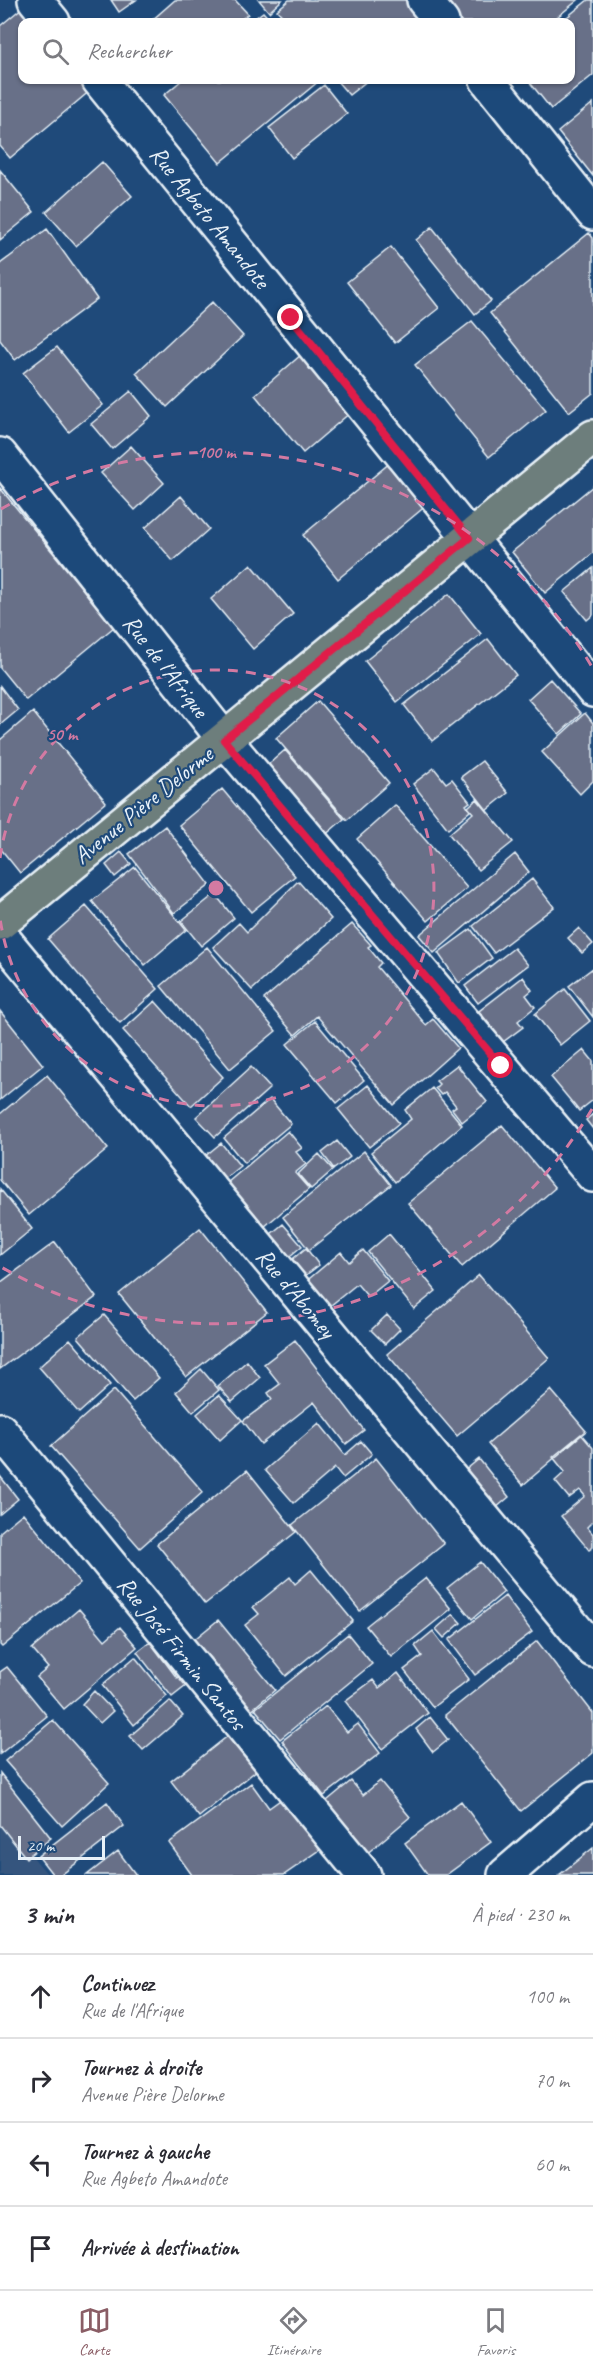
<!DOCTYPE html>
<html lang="fr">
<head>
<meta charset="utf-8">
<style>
	body { margin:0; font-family:Caveat,sans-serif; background:#f7f7f7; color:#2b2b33 }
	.scale { position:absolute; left:18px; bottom:15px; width:87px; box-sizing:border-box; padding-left:6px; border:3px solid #e8f1f8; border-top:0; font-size:16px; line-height:21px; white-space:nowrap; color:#e8f1f8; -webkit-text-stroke:4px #1f4a7a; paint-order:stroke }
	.stop { position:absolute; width:18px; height:18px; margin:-14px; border:4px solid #e11d48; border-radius:50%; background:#fff }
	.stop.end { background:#e11d48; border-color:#fff; box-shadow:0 2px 6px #0008 }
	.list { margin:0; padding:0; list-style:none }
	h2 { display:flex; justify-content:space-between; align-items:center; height:78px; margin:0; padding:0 24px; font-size:26px }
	h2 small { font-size:20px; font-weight:400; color:#7c7c81 }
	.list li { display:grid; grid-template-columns:39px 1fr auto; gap:18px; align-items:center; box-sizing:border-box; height:84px; padding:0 24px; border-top:2px solid #e1e1e2 }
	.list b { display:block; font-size:22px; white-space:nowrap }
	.list p { margin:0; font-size:20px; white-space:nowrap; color:#7c7c81 }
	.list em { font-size:20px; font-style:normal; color:#7c7c81 }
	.icon { flex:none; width:33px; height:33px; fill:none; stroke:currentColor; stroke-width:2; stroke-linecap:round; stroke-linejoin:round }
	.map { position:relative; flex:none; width:593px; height:1875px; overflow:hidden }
	.search { position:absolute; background:#fff; box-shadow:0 2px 4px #0004; left:18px; right:18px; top:18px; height:66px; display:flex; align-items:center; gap:15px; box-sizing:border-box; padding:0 21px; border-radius:12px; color:#7c7c81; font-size:22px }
	.sheet { height:414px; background:#fff }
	nav { display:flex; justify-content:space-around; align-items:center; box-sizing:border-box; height:84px; border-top:2px solid #e1e1e2; background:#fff; font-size:16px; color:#7c7c81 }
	nav a { display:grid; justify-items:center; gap:3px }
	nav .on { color:#8a5d65 }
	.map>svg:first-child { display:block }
</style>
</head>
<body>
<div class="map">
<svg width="593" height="1875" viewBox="0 0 593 1875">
	<rect width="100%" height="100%" fill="#1f4a7a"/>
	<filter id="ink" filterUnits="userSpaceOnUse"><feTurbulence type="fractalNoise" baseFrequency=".0167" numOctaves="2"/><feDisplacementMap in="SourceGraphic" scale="12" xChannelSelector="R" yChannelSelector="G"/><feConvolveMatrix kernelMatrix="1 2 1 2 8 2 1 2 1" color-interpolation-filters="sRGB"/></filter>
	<g filter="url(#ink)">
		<path fill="#35557e" d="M0 1818 48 1875H0Z"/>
		<path fill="#677088" stroke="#e8f1f8" stroke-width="1.5" d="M111 0H136L119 12Z
			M175 0H235L248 14 238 22H152L151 21Z
			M259 0H282L269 12Z
			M289 0H408L427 22H288L277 10Z
			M444 0H578L551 22H462Z
			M588 0H593V75L551 109 528 80H570V22H561Z
			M23 7 35 22H22V80H82L91 90 10 158 0 146V26Z
			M263 12 272 22H250Z
			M182 80H318L319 81 220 163 164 95Z
			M336 80H368L349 95Z
			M324 85 347 114 292 158 269 128Z
			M593 103V176L558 132Z
			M102 162 132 196 76 246 46 212Z
			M0 170 34 212 0 240Z
			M432 227 491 301 475 314 416 240Z
			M47 229 97 299 15 360 0 340V264Z
			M589 233 593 238V393L569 412 490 313Z
			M391 247 439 308 395 343 347 282Z
			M212 302 243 336 167 407 136 373Z
			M472 321 546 410 489 457 415 365Z
			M57 347 103 405 69 432 23 373Z
			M302 354 351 412 303 453 255 395Z
			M131 391 151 416 112 449 91 424Z
			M131 446 164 483 135 510 101 473Z
			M391 462 427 505 338 579 303 535Z
			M593 486V553L545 593 512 552Z
			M0 488 114 627 26 700 0 668Z
			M181 496 209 529 173 561 145 528Z
			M251 564 293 614 253 649 211 599Z
			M593 568V615L587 620 564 592Z
			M449 594 481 634 397 702 365 661Z
			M488 639 516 675 432 741 404 705Z
			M550 679 581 714 559 734 528 699Z
			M0 686 18 710 0 725Z
			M318 701 389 783 347 820 276 738Z
			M33 712 106 802 20 873 0 848V740Z
			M585 713 593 723V781L580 794 542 752Z
			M285 750 344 819 316 843 257 774Z
			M482 761 508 793 487 810 461 777Z
			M434 768 446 783 452 779 470 802 466 805 470 811 448 829 413 784Z
			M222 789 295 876 251 912 179 825Z
			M477 799 513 842 478 870 449 834 473 813 468 807Z
			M395 805 467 888 428 921 357 839Z
			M165 826 210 885 174 913 129 854Z
			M121 852 131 864 115 877 106 865Z
			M515 854 529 872 434 953 419 935Z
			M135 867 186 930 145 965 92 901Z
			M532 879 554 907 494 953 473 926Z
			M298 881 331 919 252 990 213 947 239 923 247 932Z
			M215 894 234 918 201 946 181 921Z
			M86 906 158 989 120 1023 48 939Z
			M352 924 371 945 368 947 381 963 377 967 426 1025 433 1019 458 1048 394 1105 317 1016 295 1035 264 999Z
			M579 928 593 944 582 953 568 938Z
			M471 929 492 958 459 983 438 953Z
			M207 947 276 1031 230 1069 161 986Z
			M514 948 528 965 478 1003 465 986Z
			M593 968V1017L569 986Z
			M523 977 532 990 526 995 535 1007 518 1021 523 1027 503 1042 479 1011Z
			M565 989 590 1021 560 1045 535 1014Z
			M155 1001 223 1077 191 1106 123 1030Z
			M0 1011 43 1065 0 1100Z
			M315 1021 364 1080 337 1103 287 1044Z
			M584 1050 593 1061V1100L579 1111 551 1077Z
			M457 1065 487 1102 462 1122 452 1109 456 1106 445 1092 441 1095 435 1088 439 1084 436 1081Z
			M251 1067 270 1088 215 1137 196 1117Z
			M47 1075 108 1149 29 1215 0 1180V1114Z
			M368 1085 399 1123 369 1147 338 1109Z
			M432 1088 462 1125 395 1182 371 1152 411 1119 405 1110Z
			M270 1099 291 1124 244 1163 224 1138Z
			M593 1114V1129L586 1120Z
			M502 1125 555 1188 462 1267 408 1203Z
			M288 1131 302 1148 296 1152 306 1164 295 1173 309 1189 258 1232 221 1188Z
			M337 1141 350 1157 334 1169 322 1153Z
			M221 1143 240 1166 218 1184 199 1161Z
			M364 1151 391 1185 309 1250 283 1217Z
			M319 1154 333 1170 311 1189 298 1174Z
			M0 1189 32 1229 0 1255Z
			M283 1224 302 1246 284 1261 266 1238Z
			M200 1228 267 1312 186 1377 119 1294Z
			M389 1234 436 1291 414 1309 368 1252Z
			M55 1242 96 1297 0 1369V1283Z
			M306 1248 319 1265 297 1282 284 1266Z
			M363 1250 388 1281 368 1297 357 1284 325 1310 304 1283 341 1252 349 1262Z
			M479 1275 549 1358 457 1436 387 1354Z
			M104 1315 159 1378 133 1401 78 1337Z
			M387 1315 400 1329 385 1344 371 1330Z
			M70 1339 110 1385 79 1413 39 1367Z
			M295 1340 364 1430 346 1444 314 1402 261 1444 243 1421 272 1399 268 1393 280 1384 264 1364Z
			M247 1361 260 1378 232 1402 218 1386Z
			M201 1369 219 1390 193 1412 176 1392Z
			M114 1390 203 1492 140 1548 51 1446Z
			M551 1390 586 1431 523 1485 488 1444Z
			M219 1395 242 1420 220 1440 197 1414Z
			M319 1423 345 1455 361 1441 372 1454 343 1478 335 1468 294 1503 265 1470Z
			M581 1434 593 1448V1521L587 1527 593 1534V1547L589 1550 561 1516 585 1496 580 1490 569 1498 555 1481 565 1472 553 1457Z
			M376 1458 444 1544 360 1611 292 1525Z
			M479 1459 509 1497 489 1514 458 1476Z
			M247 1470 296 1532 205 1604 157 1544Z
			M0 1476 18 1499 0 1514Z
			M23 1513 80 1583 2 1647 0 1645V1532Z
			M480 1562 504 1592 472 1619 447 1588Z
			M311 1570 353 1621 286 1676 245 1625 259 1614 253 1607 290 1577 295 1584Z
			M426 1578 451 1609 391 1657 366 1626Z
			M505 1596 532 1632 475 1675 449 1640Z
			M79 1609 105 1640 120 1627 137 1647 64 1709 37 1677 48 1668 32 1649Z
			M453 1614 461 1623 444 1638 436 1629Z
			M218 1620 275 1690 249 1712 191 1642Z
			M433 1631 469 1679 433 1707 404 1670 422 1656 415 1646Z
			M348 1634 372 1664 280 1739 255 1709Z
			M537 1641 593 1713V1753L521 1811 445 1715Z
			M150 1642 177 1678 187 1670 195 1679 172 1697 137 1652Z
			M135 1657 167 1696 134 1725 102 1685Z
			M7 1667 47 1716 0 1754V1672Z
			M398 1673 428 1713 382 1749 345 1701 373 1680 379 1688Z
			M94 1691 113 1711 100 1723 82 1704Z
			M170 1701 183 1716 143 1750 130 1736Z
			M326 1706 347 1732 358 1724 380 1753 324 1796 282 1741Z
			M430 1717 448 1740 433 1752 416 1729Z
			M53 1720 109 1783 62 1826 5 1761Z
			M229 1735 257 1770 199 1817 171 1781Z
			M0 1773 51 1838 26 1858 0 1825Z
			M351 1781 363 1795 380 1781 410 1817 364 1856 322 1805Z
			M251 1783 269 1808 283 1798 320 1850 284 1875H192L169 1843Z
			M461 1801 491 1842 446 1875H428L405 1843Z
			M107 1802 124 1826 61 1875H53L38 1856Z
			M593 1848V1875H559Z
			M118 1851 136 1875H87Z"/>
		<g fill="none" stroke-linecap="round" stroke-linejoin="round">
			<defs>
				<path id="minor" d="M35 0 53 22
					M424 0 442 22
					M99 80 593 690
					M487 80 593 213
					M0 455 224 739 593 1175
					M0 935 593 1650
					M0 1430 364 1875
					M505 1875 593 1799"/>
				<path id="major" d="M0 923 593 437"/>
			</defs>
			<use href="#minor" stroke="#e8f1f8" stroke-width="38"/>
			<use href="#major" stroke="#e8f1f8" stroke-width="38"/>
			<use href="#minor" stroke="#1f4a7a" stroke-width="33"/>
			<use href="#major" stroke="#6d7e7c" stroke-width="33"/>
		</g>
	</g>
	<g fill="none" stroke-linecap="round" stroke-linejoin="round" filter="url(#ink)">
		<path stroke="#e11d48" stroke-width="8" d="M291 318 469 538 224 740 501 1066"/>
	</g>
	<g fill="none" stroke="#d37aa2" stroke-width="3" stroke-dasharray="10 8">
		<path d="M0 858A218 218 0 1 1 0 918"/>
		<path d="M592 1109A436 436 0 0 1 1 1267M1 509A436 436 0 0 1 592 667"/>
	</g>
	<g text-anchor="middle" stroke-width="4.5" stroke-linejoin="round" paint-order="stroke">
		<g font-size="24" fill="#e8f1f8" stroke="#1f4a7a">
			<text transform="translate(210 217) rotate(51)" y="8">Rue Agbeto Amandote</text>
			<text transform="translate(166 666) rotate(52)" y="8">Rue de l'Afrique</text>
			<text transform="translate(143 805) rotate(-39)" y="8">Avenue Pière Delorme</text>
			<text transform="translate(296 1293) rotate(50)" y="8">Rue d'Abomey</text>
			<text transform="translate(182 1653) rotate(51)" y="8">Rue José Firmin Santos</text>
		</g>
	</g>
	<circle cx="216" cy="888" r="9" fill="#d37aa2" stroke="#1f4a7a" stroke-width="3"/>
	<g font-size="18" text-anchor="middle" font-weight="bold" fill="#d37aa2" stroke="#1f4a7a" stroke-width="4.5" stroke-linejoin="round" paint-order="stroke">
		<text x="216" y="458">100 m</text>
		<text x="62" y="740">50 m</text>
	</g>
</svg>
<div class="scale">20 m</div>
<div class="stop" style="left:501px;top:1066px"></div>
<div class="stop end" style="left:291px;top:318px"></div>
<div class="search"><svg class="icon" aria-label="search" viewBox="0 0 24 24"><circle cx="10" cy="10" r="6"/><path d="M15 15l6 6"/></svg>Rechercher</div>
</div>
<section class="sheet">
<h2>3 min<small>À pied · 230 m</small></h2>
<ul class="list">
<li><svg class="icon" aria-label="ahead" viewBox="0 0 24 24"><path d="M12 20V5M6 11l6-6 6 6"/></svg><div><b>Continuez</b><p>Rue de l'Afrique</p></div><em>100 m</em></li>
<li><svg class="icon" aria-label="right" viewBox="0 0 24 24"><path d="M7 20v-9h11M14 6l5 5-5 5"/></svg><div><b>Tournez à droite</b><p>Avenue Pière Delorme</p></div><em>70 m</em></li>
<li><svg class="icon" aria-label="left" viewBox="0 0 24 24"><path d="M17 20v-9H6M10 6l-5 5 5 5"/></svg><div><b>Tournez à gauche</b><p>Rue Agbeto Amandote</p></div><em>60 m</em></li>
<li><svg class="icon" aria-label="arrive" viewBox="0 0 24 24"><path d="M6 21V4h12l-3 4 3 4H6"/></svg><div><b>Arrivée à destination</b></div></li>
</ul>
</section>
<nav>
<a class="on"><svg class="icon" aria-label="map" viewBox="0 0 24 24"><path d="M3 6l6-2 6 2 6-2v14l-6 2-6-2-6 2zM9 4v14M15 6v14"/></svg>Carte</a>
<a><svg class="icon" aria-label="directions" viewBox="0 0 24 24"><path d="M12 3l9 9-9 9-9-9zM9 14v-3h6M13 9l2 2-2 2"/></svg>Itinéraire</a>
<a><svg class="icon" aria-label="saved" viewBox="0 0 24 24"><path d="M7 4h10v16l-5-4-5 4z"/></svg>Favoris</a>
</nav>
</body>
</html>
